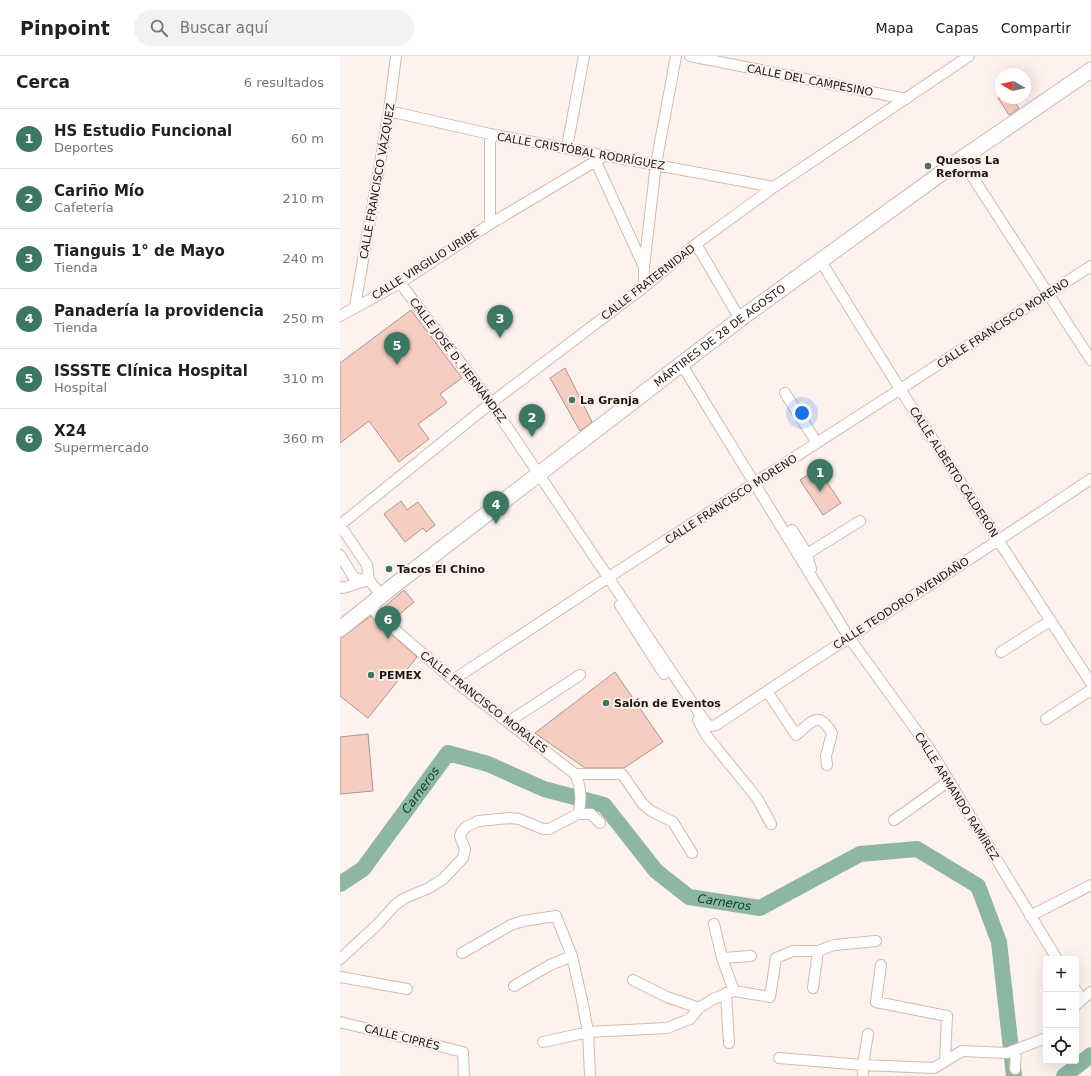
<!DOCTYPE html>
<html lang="es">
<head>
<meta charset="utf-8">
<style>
	body { margin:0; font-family:"DejaVu Sans",sans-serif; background:#f2f2f2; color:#202124 }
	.controls { position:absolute; right:12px; bottom:12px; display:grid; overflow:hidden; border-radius:4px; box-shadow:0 4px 16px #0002 }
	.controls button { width:36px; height:36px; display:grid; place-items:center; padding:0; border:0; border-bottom:1px solid #e0e0e0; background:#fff; color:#202124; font:20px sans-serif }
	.compass { position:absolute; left:655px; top:12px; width:36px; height:36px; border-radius:50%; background:#fff; box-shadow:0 4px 16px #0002; rotate:279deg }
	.you { position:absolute; left:462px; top:357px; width:14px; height:14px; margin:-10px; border:3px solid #fff; border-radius:50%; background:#1a73e8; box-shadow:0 0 0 6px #1a73e833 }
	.badge { display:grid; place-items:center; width:26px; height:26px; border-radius:50%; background:#3c7761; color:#fff; font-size:13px; font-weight:700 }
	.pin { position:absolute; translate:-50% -33px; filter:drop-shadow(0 1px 2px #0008) }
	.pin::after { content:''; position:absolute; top:21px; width:14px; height:12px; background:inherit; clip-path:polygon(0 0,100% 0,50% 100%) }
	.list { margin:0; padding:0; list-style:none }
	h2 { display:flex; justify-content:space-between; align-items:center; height:52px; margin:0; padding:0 16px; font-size:17px }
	h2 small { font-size:13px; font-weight:400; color:#757577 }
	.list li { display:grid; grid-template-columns:26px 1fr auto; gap:12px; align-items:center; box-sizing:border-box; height:60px; padding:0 16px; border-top:1px solid #e0e0e0 }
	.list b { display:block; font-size:15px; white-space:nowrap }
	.list p { margin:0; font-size:13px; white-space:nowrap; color:#757577 }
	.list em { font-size:13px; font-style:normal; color:#757577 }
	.icon { flex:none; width:22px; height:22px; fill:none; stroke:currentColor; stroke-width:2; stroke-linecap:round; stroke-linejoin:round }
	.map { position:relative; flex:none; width:751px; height:1020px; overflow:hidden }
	header { display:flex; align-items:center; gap:24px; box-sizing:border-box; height:56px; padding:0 20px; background:#fff; border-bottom:1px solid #e0e0e0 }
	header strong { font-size:19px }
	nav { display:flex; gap:22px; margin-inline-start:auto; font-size:14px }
	.search { width:280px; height:36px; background:#f2f2f2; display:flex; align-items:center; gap:10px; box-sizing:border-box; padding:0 14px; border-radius:22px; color:#757577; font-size:15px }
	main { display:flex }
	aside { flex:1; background:#fff }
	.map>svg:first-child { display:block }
</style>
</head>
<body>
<header>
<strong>Pinpoint</strong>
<div class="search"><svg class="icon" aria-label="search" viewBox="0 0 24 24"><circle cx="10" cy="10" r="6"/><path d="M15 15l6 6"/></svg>Buscar aquí</div>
<nav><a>Mapa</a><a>Capas</a><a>Compartir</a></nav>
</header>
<main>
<aside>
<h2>Cerca<small>6 resultados</small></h2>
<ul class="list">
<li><span class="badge">1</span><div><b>HS Estudio Funcional</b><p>Deportes</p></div><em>60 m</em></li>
<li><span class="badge">2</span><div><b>Cariño Mío</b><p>Cafetería</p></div><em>210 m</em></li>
<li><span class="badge">3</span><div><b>Tianguis 1° de Mayo</b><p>Tienda</p></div><em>240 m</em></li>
<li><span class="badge">4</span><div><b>Panadería la providencia</b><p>Tienda</p></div><em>250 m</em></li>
<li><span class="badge">5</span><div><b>ISSSTE Clínica Hospital</b><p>Hospital</p></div><em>310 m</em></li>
<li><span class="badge">6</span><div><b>X24</b><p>Supermercado</p></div><em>360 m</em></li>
</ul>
</aside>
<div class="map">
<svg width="751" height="1020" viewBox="0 0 751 1020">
	<rect width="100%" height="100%" fill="#fdf2ee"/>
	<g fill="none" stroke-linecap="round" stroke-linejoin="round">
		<g stroke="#8eb6a5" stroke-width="16">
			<path id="s1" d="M0 828 23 813 108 697 148 708 204 733 264 749 316 815 349 841 420 852 520 798 577 793 638 830 659 886 674 1020"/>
			<path d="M724 1020 751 999"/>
		</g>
	</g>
	<path fill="#f6cec1" stroke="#ad948c" d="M658 42H672L679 52 669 59Z
		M71 254 122 322 100 338 107 347 78 368 89 383 59 406 29 365 0 387V307Z
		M225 312 252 366 240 375 210 322Z
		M478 413 501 447 483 459 460 424Z
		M61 445 67 454 78 446 95 469 86 476 83 472 65 486 44 458Z
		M64 534 74 546 53 564 43 552Z
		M31 560 77 601 28 662 0 640V583Z
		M275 616 323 686 284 712H245L195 677Z
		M28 678 33 735 0 738V681Z"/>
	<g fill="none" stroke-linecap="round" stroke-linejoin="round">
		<defs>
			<path id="minor" d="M350 0 566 43
				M49 55 150 78 434 131
				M150 78V168
				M227 91 244 0
				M621 103 751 304
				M256 106 304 211
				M356 188 400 263
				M480 204 560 333 751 627
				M60 227 151 347 366 667 370 670 376 669C500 586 627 506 751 423
				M304 231V211L316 108 336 0
				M15 250 49 55 56 0
				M0 260 60 227 150 168 266 99
				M342 309 508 580 589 692 717 903
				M445 337 477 387
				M0 469 151 347 304 231 356 188 434 131 629 0
				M0 469 27 509 29 524 41 539
				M452 474 467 498 471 513
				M467 498 520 465
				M0 499 14 522 29 524
				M0 531 3 532 25 525
				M280 549 324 618
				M661 596 710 565
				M113 624 269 521 751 210
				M427 635 456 679C473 665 478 654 492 677L486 700 487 709
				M706 663 751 634
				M358 664 366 679 417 742 431 768
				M168 666 240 619
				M235 718H282L302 747 311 755 333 766 352 797
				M238 758H251L260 767
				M554 764 609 725
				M690 860 751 829
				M374 868 382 902 394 935
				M122 897 171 869 183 865 216 860 232 900 242 944 248 976 250 1020
				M382 902 411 900
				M0 903 37 869 56 848 65 842 89 832 103 823 123 802 125 793 120 780 122 775 126 771 138 765 170 762 179 763 203 773H209L238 758C242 746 241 729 235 718L113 624 37 558 31 547
				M541 909 536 946 607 960 605 1004
				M0 921 67 933
				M293 924 327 941 359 952
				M174 930 210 909 232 900
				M473 932 478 895
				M736 934 741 943
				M386 937 389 987
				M736 949 751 936
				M0 966 123 996 124 1020
				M203 986 248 976 327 972 350 963 359 952 373 943 394 935 430 941 436 902 453 895H478L494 889 536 885
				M439 1002 523 1009 594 1012 622 995 667 997 706 982
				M675 1013 676 995
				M523 1020V1009L528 978"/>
			<g id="secondary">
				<path id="s2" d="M0 573 61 524 400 263 621 103 751 14"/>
			</g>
		</defs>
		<use href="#minor" stroke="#d3b9b0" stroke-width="12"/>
		<use href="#secondary" stroke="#d3b9b0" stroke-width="17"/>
		<use href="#minor" stroke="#fff" stroke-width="10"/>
		<use href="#secondary" stroke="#fff" stroke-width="15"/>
	</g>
	<g fill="#3c7761" stroke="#fdf2ee" stroke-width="1.5">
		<circle cx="588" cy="110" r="4"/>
		<circle cx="232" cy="344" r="4"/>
		<circle cx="49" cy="513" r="4"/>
		<circle cx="31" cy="619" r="4"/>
		<circle cx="266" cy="647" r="4"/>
	</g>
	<g text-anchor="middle" stroke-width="4" stroke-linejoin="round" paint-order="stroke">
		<g font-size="11" fill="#201713" stroke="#fdf2ee">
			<text transform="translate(470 24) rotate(11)" y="4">CALLE DEL CAMPESINO</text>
			<text transform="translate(241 95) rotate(10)" y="4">CALLE CRISTÓBAL RODRÍGUEZ</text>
			<text transform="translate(37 125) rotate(-80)" y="4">CALLE FRANCISCO VÁZQUEZ</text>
			<text transform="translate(85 208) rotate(-32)" y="4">CALLE VIRGILIO URIBE</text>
			<text transform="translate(308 226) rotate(-38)" y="4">CALLE FRATERNIDAD</text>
			<text transform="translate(663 267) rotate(-33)" y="4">CALLE FRANCISCO MORENO</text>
			<text dy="4" stroke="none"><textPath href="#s2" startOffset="480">MÁRTIRES DE 28 DE AGOSTO</textPath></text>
			<text transform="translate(118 304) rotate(53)" y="4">CALLE JOSÉ D. HERNÁNDEZ</text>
			<text transform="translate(614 416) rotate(57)" y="4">CALLE ALBERTO CALDERÓN</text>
			<text transform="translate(391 443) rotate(-33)" y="4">CALLE FRANCISCO MORENO</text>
			<text transform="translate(561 547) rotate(-33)" y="4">CALLE TEODORO AVENDAÑO</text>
			<text transform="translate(144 646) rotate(38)" y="4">CALLE FRANCISCO MORALES</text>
			<text transform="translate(617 740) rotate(58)" y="4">CALLE ARMANDO RAMÍREZ</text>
			<text transform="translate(62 981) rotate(14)" y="4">CALLE CIPRÉS</text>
		</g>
		<g font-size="11" font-weight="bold" fill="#201713" stroke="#fdf2ee" text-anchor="start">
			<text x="596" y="108">Quesos La<tspan x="596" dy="13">Reforma</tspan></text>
			<text x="240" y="348">La Granja</text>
			<text x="57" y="517">Tacos El Chino</text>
			<text x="39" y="623">PEMEX</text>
			<text x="274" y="651">Salón de Eventos</text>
		</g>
		<g font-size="12" font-style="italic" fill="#043d2c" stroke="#fdf2ee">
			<text dy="4" stroke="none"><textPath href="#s1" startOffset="125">Carneros</textPath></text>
			<text dy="4" stroke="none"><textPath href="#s1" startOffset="498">Carneros</textPath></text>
		</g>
	</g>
</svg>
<div class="controls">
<button>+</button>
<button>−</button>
<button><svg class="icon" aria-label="locate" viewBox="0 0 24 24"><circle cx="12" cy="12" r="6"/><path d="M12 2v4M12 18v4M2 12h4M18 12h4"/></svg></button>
</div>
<svg class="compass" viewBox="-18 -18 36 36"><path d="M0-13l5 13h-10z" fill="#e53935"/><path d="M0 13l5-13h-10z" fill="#757577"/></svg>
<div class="you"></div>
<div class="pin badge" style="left:480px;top:436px">1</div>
<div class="pin badge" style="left:192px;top:381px">2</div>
<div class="pin badge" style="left:160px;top:282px">3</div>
<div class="pin badge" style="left:156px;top:468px">4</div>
<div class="pin badge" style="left:57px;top:309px">5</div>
<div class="pin badge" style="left:48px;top:583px">6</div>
</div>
</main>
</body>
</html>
